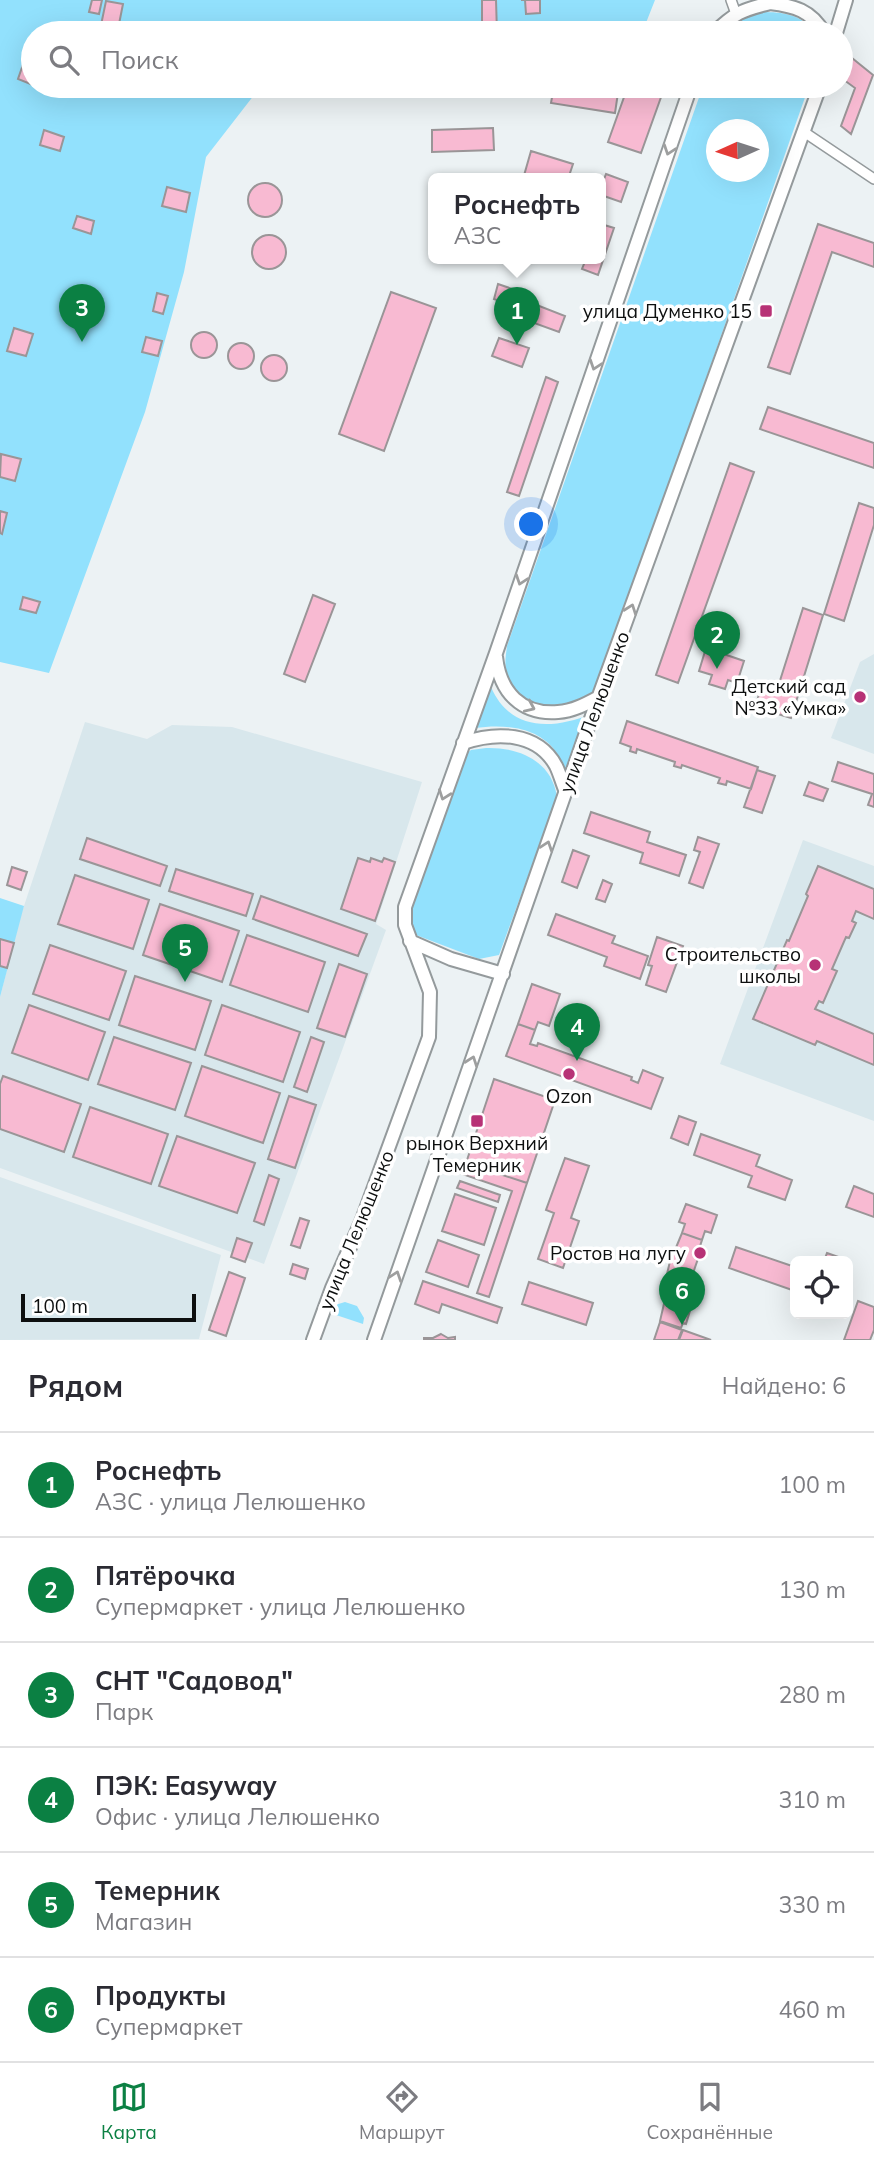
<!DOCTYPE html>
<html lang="ru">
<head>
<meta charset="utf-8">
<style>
	body { margin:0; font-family:Mulish,sans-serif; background:#f2f2f3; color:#2b2b33 }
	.controls { position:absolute; right:21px; bottom:21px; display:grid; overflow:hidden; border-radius:10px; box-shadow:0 7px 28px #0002 }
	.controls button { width:63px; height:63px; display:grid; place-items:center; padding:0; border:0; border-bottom:2px solid #e1e1e2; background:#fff; color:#2b2b33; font:35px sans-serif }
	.compass { position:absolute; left:706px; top:119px; width:63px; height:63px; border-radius:50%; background:#fff; box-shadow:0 7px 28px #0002; rotate:267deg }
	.scale { position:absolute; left:21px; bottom:18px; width:175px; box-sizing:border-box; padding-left:7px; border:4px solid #0d0f0f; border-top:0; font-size:19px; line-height:24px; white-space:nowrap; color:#0d0f0f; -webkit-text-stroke:5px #fff; paint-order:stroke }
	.you { position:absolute; left:532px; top:525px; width:24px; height:24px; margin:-18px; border:5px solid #fff; border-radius:50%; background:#1a73e8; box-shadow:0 0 0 10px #1a73e833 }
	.badge { display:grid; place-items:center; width:46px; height:46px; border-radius:50%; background:#0b8043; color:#fff; font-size:23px; font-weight:700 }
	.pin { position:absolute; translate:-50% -58px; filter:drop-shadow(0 2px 4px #0008) }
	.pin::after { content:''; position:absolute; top:37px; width:24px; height:21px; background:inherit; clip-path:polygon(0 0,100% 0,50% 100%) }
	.popup { position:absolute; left:428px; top:173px; width:178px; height:91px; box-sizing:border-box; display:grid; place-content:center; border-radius:10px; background:#fff; filter:drop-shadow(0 2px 5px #0005); font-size:23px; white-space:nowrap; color:#7c7c81 }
	.popup b { font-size:26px; color:#2b2b33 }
	.popup::after { content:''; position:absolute; left:50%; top:100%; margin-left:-14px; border:14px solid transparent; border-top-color:#fff }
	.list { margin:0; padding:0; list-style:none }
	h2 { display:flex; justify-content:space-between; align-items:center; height:91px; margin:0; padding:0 28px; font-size:30px }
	h2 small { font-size:23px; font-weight:400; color:#7c7c81 }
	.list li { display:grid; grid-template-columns:46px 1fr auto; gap:21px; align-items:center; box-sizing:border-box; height:105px; padding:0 28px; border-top:2px solid #e1e1e2 }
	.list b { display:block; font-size:26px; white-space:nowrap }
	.list p { margin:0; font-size:23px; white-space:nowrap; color:#7c7c81 }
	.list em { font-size:23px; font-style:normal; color:#7c7c81 }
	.icon { flex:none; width:38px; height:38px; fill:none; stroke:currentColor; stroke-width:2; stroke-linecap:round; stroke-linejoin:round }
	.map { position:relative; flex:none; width:874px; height:1340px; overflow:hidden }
	.search { position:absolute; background:#fff; box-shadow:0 7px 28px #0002; left:21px; right:21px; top:21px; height:77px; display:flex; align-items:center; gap:18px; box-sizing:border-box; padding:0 24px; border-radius:38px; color:#7c7c81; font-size:26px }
	.sheet { height:721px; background:#fff }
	nav { display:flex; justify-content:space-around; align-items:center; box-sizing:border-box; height:98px; border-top:2px solid #e1e1e2; background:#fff; font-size:19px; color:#7c7c81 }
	nav a { display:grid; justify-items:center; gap:4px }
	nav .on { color:#0b8043 }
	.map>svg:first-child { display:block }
</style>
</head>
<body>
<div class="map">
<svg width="874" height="1340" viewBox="0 0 874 1340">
	<rect width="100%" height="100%" fill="#ecf2f4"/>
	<path fill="#d8e7ec" d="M874 654V754L831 738 860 662Z
		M85 722 147 739 172 725 232 727 422 782 376 924 386 930 264 1264 0 1168V997L21 915Z
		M803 840 874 866V1121L720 1064Z
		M0 1177 221 1255 199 1339 0 1340Z"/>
	<path fill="#92e1fd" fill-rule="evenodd" d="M0 0H655L642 33H33V86H261L206 157 184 272 145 412 49 673 0 662Z
		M759 12C780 12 802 13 814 33H721L733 21Z
		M703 86H809L598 685C595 689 591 694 587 697 560 717 517 707 507 673 504 664 506 655 507 646ZM716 130H758V172H716Z
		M491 687C510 731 552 730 591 714L567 778C563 769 561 760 556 752 538 726 503 724 475 728Z
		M486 748C519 747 552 761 557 797L499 955 479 959 416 935 413 930 410 907 466 754 471 750Z
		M0 898 24 906 0 997Z
		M345 1302 357 1306 364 1318 363 1324 330 1313 335 1305Z"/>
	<path fill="#f8bad2" stroke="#9a9597" stroke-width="2" d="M92 0H102L99 14 89 12Z
		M482 0H496L497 33H482Z
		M521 0H540V13L526 14 525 0Z
		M106 1 123 4 118 29 101 25Z
		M31 50H33V85L18 79 26 56 29 58Z
		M852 58 873 75 851 134 841 126 855 88 844 80Z
		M554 86H619L615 113 551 103Z
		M628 86H665L641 153 608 142Z
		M493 128 494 150 432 152V130Z
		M44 130 64 137 60 151 40 145Z
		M531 151 573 164 568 179H523Z
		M606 174 628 182 621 202 601 195V187Z
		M248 200a17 17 0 1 1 34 0a17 17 0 1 1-34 0Z
		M167 187 190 193 186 212 162 206Z
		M77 216 94 221 91 234 73 228Z
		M601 224 614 228 598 275 582 269 586 259H601Z
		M818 224 874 243V267L832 252 790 374 768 367Z
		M252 252a17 17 0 1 1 34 0a17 17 0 1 1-34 0Z
		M498 284 524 293 520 308 494 299Z
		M391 292 436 308 384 451 339 434Z
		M157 293 168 296 163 314 153 311Z
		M529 302 565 316 559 332 523 319Z
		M14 328 33 334 26 356 7 351Z
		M191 345a13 13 0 1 1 26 0a13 13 0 1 1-26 0Z
		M146 337 162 341 158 356 142 352Z
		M499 338 529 348 522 367 492 356Z
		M228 356a13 13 0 1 1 26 0a13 13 0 1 1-26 0Z
		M261 368a13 13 0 1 1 26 0a13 13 0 1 1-26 0Z
		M546 377 558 382 519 496 507 492Z
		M768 407 874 443V468L760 429Z
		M1 454 21 459 15 481 0 477Z
		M730 463 754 472 678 683 656 675Z
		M859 503 874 508V525L844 621 824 614Z
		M0 511 7 513 2 534 0 533Z
		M313 595 335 604 305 682 284 674Z
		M23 597 40 602 36 613 20 609Z
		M803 608 823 615 791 718 755 707 762 685 777 690Z
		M706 648 744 661 737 683 728 680 725 689 709 684 712 675 699 671Z
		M627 721 758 767 751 789 727 781 726 785 718 783 720 778 682 765 681 768 674 766 675 762 637 749 636 753 630 751 631 747 620 743Z
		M838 762 874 774V807L868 805 872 794 832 781Z
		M757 770 775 776 762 813 744 807Z
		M809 782 828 789 823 801 804 795Z
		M591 812 650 832 647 842 686 855 679 876 640 863 643 853 584 833Z
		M698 837 719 844 703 888 689 883 700 852 694 850Z
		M87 838 167 866 160 886 80 859Z
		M573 850 589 856 577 888 562 882Z
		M358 858 370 862 371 858 382 862 384 858 395 862 375 921 341 909Z
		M818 866 874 889V919L856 911 852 921 856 923 849 938 846 937 832 969 837 971 823 1003 819 1001 815 1009 874 1034V1065L817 1041 815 1045 753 1019 787 940 789 941 808 896 806 894Z
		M12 867 27 872 21 890 7 885Z
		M176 869 253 894 246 916 169 891Z
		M75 875 149 900 133 949 58 924Z
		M603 880 612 884 605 902 596 899Z
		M261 896 367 934 358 956 253 919Z
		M160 904 239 931 222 982 143 955Z
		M556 914 615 936 612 943 648 956 640 979 604 966 607 957 548 935Z
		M247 935 325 962 308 1012 230 985Z
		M657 937 683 946 666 992 646 985 652 966 648 965Z
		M0 939 14 943 7 968 0 966Z
		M50 945 126 971 109 1020 33 994Z
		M339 964 367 974 345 1037 317 1028Z
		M135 976 211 1001 195 1050 119 1025Z
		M532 984 560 994 549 1026 538 1022 535 1030 518 1024Z
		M29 1005 105 1032 88 1080 12 1053Z
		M222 1005 300 1032 283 1082 205 1055Z
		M518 1024 535 1030 530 1044 537 1046 538 1043 632 1077 631 1080 638 1083 643 1070 663 1078 651 1109 506 1056Z
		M114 1037 191 1063 175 1110 98 1084Z
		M311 1037 324 1042 307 1092 294 1087Z
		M202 1066 280 1093 263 1143 185 1116Z
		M3 1076 81 1104 64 1152 0 1129V1084Z
		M494 1079 555 1100 527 1183 466 1163Z
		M289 1096 316 1105 295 1168 268 1159Z
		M90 1107 168 1134 151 1184 73 1157Z
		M679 1116 696 1122 688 1145 671 1138Z
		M701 1134 760 1155 756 1166 792 1180 785 1200 748 1187 752 1176 694 1155Z
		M177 1136 255 1163 237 1213 159 1186Z
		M565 1158 589 1166 571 1218 579 1221 563 1268 538 1259 554 1213 546 1210Z
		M466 1163 527 1183 489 1297 477 1293 512 1191 462 1174Z
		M269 1175 279 1179 264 1225 254 1221Z
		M460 1181 500 1195 498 1202 457 1188Z
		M854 1186 874 1194V1217L846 1207Z
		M455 1194 496 1208 484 1245 442 1231Z
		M686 1204 717 1215 711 1233 705 1231 702 1240 682 1233 685 1224 679 1222Z
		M300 1218 309 1221 300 1248 291 1245Z
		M682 1233 702 1240 699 1249 701 1250 691 1279 689 1278 687 1285 666 1278 673 1249 675 1250Z
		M237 1238 252 1243 245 1262 231 1257Z
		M438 1240 479 1255 468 1287 426 1272Z
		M736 1247 795 1267V1291L729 1268Z
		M827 1253 844 1259V1261H824Z
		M293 1264 308 1269 305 1279 290 1274Z
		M229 1272 245 1278 226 1336 209 1330Z
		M674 1280 695 1288 692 1304 686 1324 683 1323 681 1328 660 1321 666 1295 669 1296Z
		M423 1281 502 1308 497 1323 442 1304 439 1313 415 1304Z
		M529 1282 593 1303 586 1325 522 1304Z
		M858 1301 874 1307V1330L870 1340H844Z
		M660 1322 682 1330 678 1340H654Z
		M683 1330 711 1340H679Z
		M441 1334 448 1338 455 1337V1340H424V1338H433Z"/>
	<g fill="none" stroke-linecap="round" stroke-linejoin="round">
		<defs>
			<path id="street" d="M731 0 736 14
				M804 132 874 179"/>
			<path id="secondary" d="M770 3C794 6 811 10 824 33
				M714 33C740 7 748 10 780 0
				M836 33 846 0
				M496 657C500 692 521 715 558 712 573 711 586 704 599 697
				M463 743C495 732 537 731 556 766 560 774 562 783 566 792
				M410 941 451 959 503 974
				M313 1340 332 1288 362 1220 429 1037 430 992 405 925V907L496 653 691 86
				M374 1340 600 693 820 86"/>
		</defs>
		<use href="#street" stroke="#949a9c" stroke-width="12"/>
		<use href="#secondary" stroke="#949a9c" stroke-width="16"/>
		<use href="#street" stroke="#fff" stroke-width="9"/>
		<use href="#secondary" stroke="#fff" stroke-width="12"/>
	</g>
	<defs><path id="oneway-chevron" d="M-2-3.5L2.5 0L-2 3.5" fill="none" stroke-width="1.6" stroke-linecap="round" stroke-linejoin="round" transform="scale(1.75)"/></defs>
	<g stroke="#9e9f9f">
		<use href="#oneway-chevron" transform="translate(669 150) rotate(109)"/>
		<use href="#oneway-chevron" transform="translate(595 365) rotate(109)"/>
		<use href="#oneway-chevron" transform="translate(521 580) rotate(109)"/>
		<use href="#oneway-chevron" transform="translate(631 609) rotate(-70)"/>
		<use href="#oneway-chevron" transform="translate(530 707) rotate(24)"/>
		<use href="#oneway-chevron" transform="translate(444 795) rotate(110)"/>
		<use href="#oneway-chevron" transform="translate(547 846) rotate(-71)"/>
		<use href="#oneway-chevron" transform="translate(472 1061) rotate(-70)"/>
		<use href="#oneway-chevron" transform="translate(396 1276) rotate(-71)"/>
	</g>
	<g fill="#b73276" stroke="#fff" stroke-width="2.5">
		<rect x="759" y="304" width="14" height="14" rx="3.5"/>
		<circle cx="860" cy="697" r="7"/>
		<circle cx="815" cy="965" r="7"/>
		<circle cx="569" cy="1074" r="7"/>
		<rect x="470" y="1114" width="14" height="14" rx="3.5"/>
		<circle cx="700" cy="1253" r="7"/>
	</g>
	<g text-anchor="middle" stroke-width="7" stroke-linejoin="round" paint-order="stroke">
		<g font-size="19" fill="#0d0f0f" stroke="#fff" text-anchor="end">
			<text x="752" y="318">улица Думенко 15</text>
			<text x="846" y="693">Детский сад<tspan x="846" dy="22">№33 «Умка»</tspan></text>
			<text x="801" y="961">Строительство<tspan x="801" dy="22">школы</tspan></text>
			<text x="569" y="1103" text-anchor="middle">Ozon</text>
			<text x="477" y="1150" text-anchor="middle">рынок Верхний<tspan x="477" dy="22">Темерник</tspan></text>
			<text x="686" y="1260">Ростов на лугу</text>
		</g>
		<g font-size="19" fill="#0d0f0f" stroke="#fff">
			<text transform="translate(594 712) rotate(-70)" y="7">улица Лелюшенко</text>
			<text transform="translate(356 1230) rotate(-68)" y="7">улица Лелюшенко</text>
		</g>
	</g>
</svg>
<div class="controls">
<button><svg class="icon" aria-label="locate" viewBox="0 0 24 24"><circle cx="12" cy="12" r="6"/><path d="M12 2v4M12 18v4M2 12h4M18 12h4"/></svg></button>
</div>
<svg class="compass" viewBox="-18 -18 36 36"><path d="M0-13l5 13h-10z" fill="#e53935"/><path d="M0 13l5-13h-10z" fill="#7c7c81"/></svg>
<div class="scale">100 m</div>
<div class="you"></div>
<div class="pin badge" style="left:517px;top:345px">1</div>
<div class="popup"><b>Роснефть</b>АЗС</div>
<div class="pin badge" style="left:717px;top:669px">2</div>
<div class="pin badge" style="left:82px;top:342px">3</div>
<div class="pin badge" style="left:577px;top:1061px">4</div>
<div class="pin badge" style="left:185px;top:982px">5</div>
<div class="pin badge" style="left:682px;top:1325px">6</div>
<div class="search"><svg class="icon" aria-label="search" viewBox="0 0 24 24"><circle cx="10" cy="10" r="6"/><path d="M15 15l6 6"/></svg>Поиск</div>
</div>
<section class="sheet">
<h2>Рядом<small>Найдено: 6</small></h2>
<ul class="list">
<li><span class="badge">1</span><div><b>Роснефть</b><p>АЗС · улица Лелюшенко</p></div><em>100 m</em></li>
<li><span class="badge">2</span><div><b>Пятёрочка</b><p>Супермаркет · улица Лелюшенко</p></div><em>130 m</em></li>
<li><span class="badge">3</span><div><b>СНТ &quot;Садовод&quot;</b><p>Парк</p></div><em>280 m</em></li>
<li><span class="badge">4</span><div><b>ПЭК: Easyway</b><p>Офис · улица Лелюшенко</p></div><em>310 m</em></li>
<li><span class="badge">5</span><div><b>Темерник</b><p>Магазин</p></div><em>330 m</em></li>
<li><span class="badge">6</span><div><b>Продукты</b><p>Супермаркет</p></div><em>460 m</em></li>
</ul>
</section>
<nav>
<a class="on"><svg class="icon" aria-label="map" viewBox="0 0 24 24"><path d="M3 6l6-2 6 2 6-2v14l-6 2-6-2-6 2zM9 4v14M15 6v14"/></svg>Карта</a>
<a><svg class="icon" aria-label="directions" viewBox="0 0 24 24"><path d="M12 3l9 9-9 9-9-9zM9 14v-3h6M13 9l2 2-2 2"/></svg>Маршрут</a>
<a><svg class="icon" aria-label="saved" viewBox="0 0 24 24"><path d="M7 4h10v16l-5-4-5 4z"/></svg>Сохранённые</a>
</nav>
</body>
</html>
